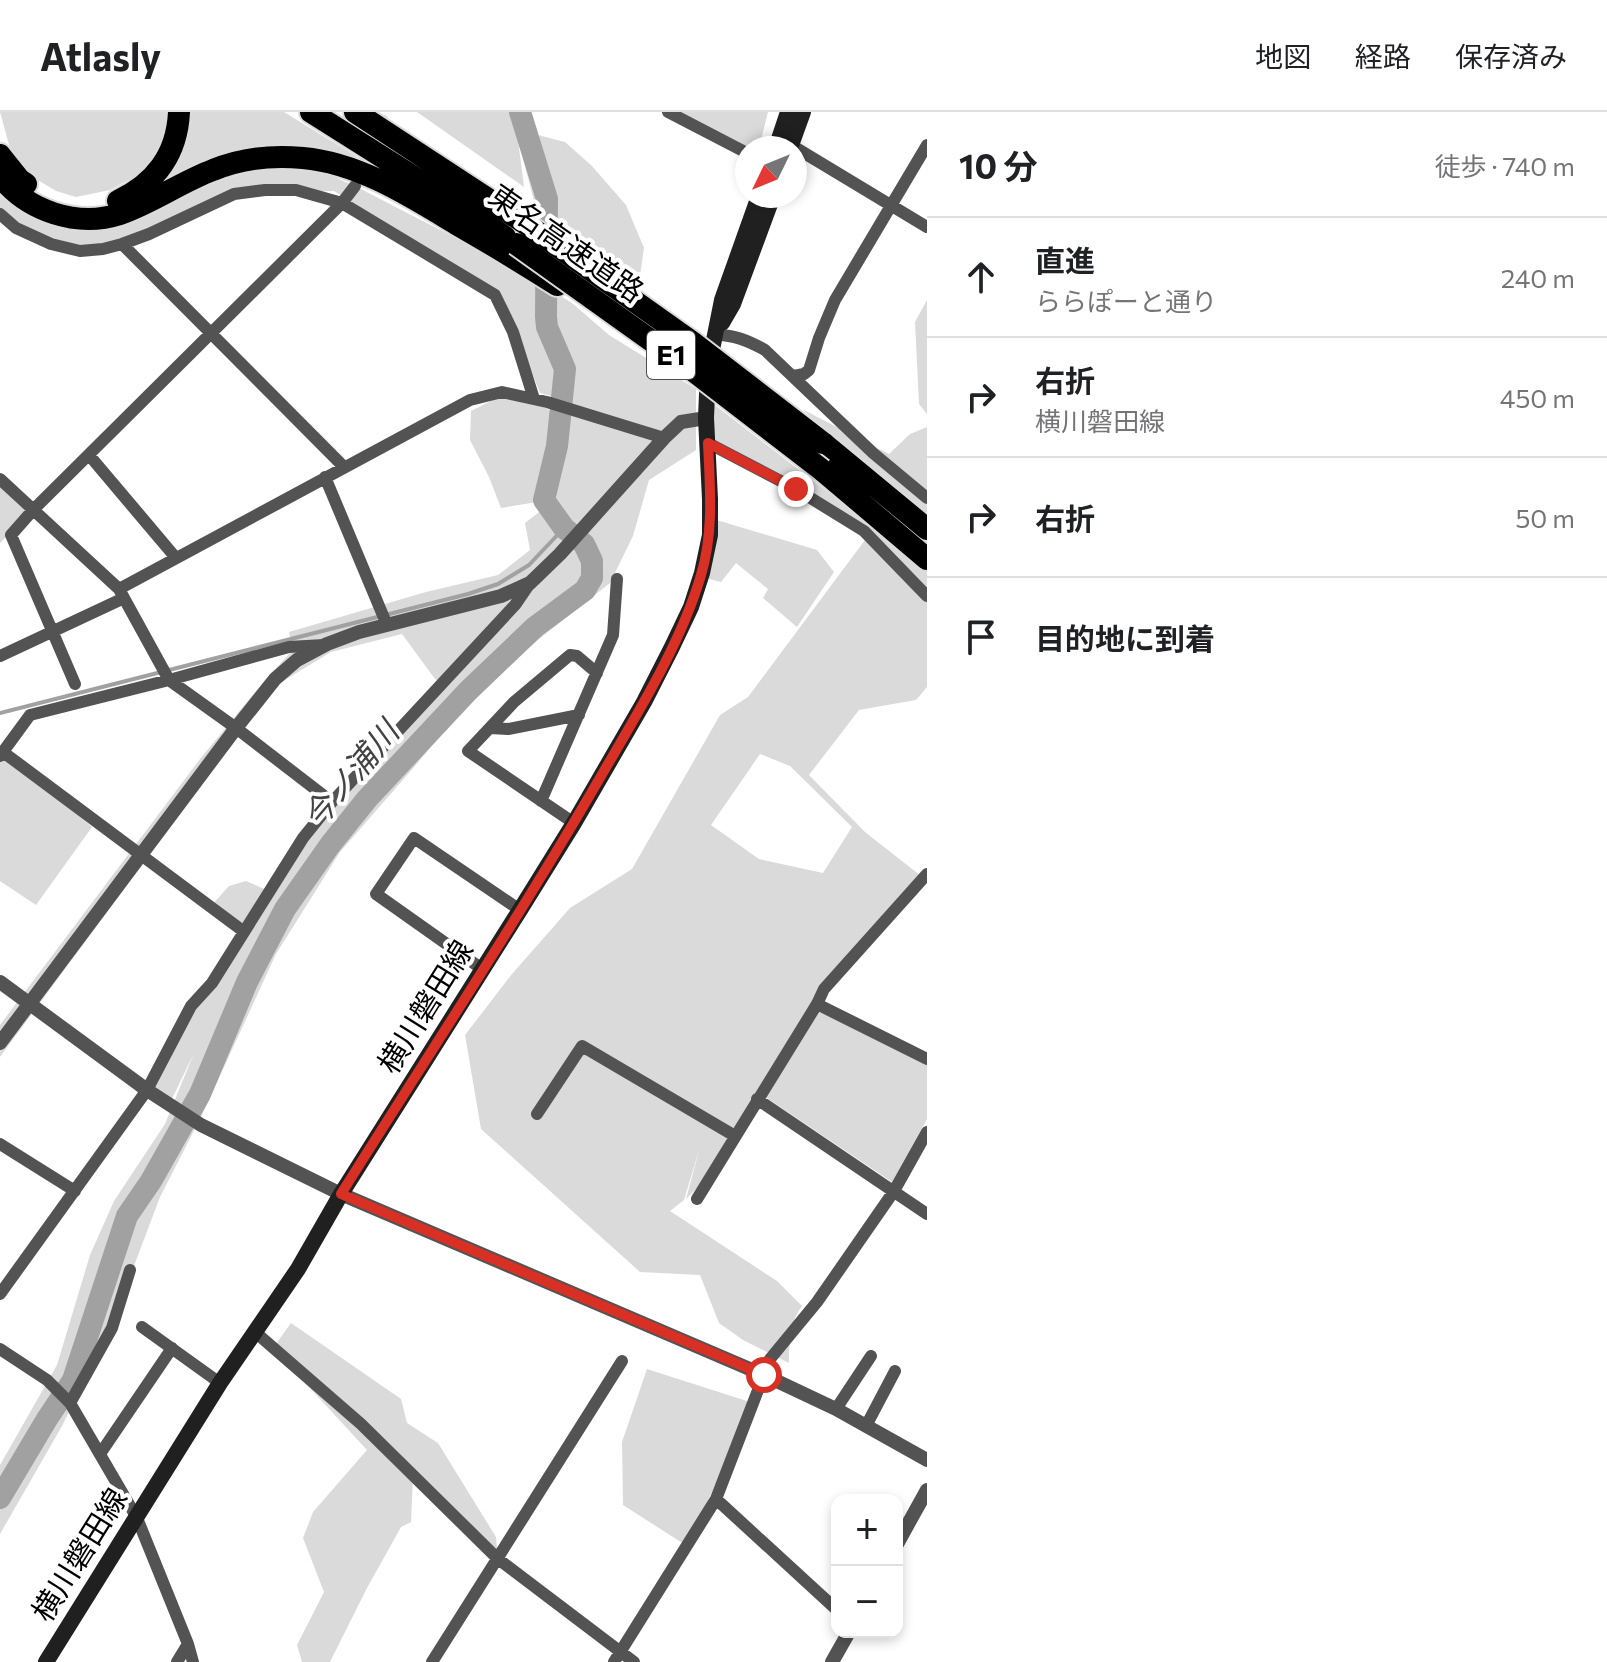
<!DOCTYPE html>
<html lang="ja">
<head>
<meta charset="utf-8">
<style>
	body { margin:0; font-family:Commissioner,"Noto Sans JP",sans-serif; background:#f2f2f2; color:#202124 }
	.controls { position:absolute; right:24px; bottom:24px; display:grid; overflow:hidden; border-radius:16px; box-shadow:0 4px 12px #0003 }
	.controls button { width:72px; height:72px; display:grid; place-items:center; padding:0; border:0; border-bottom:2px solid #e0e0e0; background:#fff; color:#202124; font:40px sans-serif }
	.compass { position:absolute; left:735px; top:24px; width:72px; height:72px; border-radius:50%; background:#fff; box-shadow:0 4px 12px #0003; rotate:227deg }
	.stop { position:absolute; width:24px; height:24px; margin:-18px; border:6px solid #d93025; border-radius:50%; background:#fff }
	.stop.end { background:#d93025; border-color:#fff; box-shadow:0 2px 8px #0008 }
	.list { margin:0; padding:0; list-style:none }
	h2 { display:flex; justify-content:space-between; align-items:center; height:104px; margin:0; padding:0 32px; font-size:34px }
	h2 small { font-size:26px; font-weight:400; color:#757577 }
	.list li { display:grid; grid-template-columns:52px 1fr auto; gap:24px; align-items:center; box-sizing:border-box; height:120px; padding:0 32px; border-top:2px solid #e0e0e0 }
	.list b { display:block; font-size:30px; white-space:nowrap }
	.list p { margin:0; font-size:26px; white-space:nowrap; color:#757577 }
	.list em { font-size:26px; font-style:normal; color:#757577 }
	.icon { flex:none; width:44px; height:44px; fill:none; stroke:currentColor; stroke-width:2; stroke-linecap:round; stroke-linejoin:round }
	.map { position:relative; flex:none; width:927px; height:1550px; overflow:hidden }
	header { display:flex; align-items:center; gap:48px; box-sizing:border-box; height:112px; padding:0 40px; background:#fff; border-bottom:2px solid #e0e0e0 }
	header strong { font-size:38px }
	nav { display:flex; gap:44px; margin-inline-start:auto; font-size:28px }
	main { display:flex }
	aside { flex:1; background:#fff }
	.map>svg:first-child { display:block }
</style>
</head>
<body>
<header>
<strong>Atlasly</strong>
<nav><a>地図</a><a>経路</a><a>保存済み</a></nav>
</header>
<main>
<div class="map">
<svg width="927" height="1550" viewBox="0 0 927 1550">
	<rect width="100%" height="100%" fill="#fff"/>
	<path fill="#dadada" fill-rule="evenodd" d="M0 0H170L158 40 144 59 110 78 76 85 56 79 36 67 11 40Z
		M186 0H284L356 44 355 49 294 36 158 73Z
		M417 0H510L511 3V0H529L548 74 538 23 565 30 592 54 626 93 644 136 639 171 536 96 518 28 524 75Z
		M668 0H768L759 36H747Z
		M270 54 318 58 355 74 514 156 572 191 609 223 696 277V338L649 368 633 424 610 471 486 569 415 654 340 740 276 842 201 1005 160 1085 109 1220 62 1314 0 1422V1353L57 1253 90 1143 114 1089 165 1012 194 941 169 993 147 978 191 894 243 820 210 795 229 774 246 769 269 779 342 679 441 571 435 567 402 522 331 540 280 571 237 624 0 945V913L200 647 266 567 292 539 289 520 426 480 498 463 530 438 525 411 543 397V389L501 396 489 365 470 328 471 299 501 284 542 294 560 304 562 287 540 281 500 180 334 79 234 82 122 132 77 138 42 128 0 96V81L14 93 45 107 85 118 122 110 197 75Z
		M927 188V302L919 292 915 210Z
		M707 287 927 456V482L880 437 927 490V575L916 588 859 598 809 663 865 720 921 764 817 892 927 952V1007L892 1070 761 982 712 1061 686 1087 700 1035 684 1088 670 1099 777 1169 802 1194C790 1209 789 1231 789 1251L743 1228 719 1211 700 1163 640 1160 481 1017 465 923 512 862 570 796 632 757 720 603 748 585 868 424 770 357 708 331ZM760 642 790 654 852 715 823 761 759 747 711 713Z
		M802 297 889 342 910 322 927 315V414Z
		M0 369 33 398 0 431Z
		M710 406 817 438 834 460 797 515 763 486 768 477 736 451 721 470 709 467Z
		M3 640 92 715 36 793 0 769V645Z
		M291 1211 401 1287 407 1311 438 1331 496 1425 498 1447 413 1364 411 1410 401 1415 367 1476 330 1550H302L297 1533 324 1480 303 1426 313 1400 367 1338 273 1236Z
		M647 1257 753 1291 687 1434 623 1393 622 1330Z"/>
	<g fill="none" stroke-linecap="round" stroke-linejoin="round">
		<path stroke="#a1a1a1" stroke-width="4" d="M0 601 468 482 498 472 529 453 564 416"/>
		<path stroke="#a1a1a1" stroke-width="22" d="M0 1386 47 1307 73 1268 127 1104 151 1069 200 982 247 870 285 797 330 733 367 687 468 579 535 515 585 478 592 466V449L584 432 564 416 544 388 557 334 565 257 547 215 546 205 547 87 520 0"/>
		<path stroke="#d9d9d9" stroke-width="12" stroke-dasharray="12 6" stroke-linecap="butt" d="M359 64 383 0"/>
		<defs>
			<path id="motorway" d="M311 0 444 84 505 125
				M355 0 523 110
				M0 43 20 68 26 72
				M0 64C27 99 77 116 120 102 152 91 181 70 213 58 242 46 272 43 303 46 359 51 410 84 458 113 491 132 524 152 557 173
				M118 89C155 71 177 43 179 0
				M823 331 927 417
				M822 358 927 447"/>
		</defs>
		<use href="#motorway" stroke="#dbdbdb" stroke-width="26"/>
		<path stroke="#535353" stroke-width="12" d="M668 0 747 41
			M791 33 927 115
			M0 102 16 116 51 132 80 139 103 137 122 132 149 122 234 82 265 78H296L342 91 495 183 513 220 534 287
			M122 132 344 355
			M715 223C733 222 749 229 765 238L873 341 927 386
			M794 264 804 262 809 258 819 226 835 188 927 33
			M708 331 796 377 864 419 927 484
			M89 343 176 446
			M325 365 387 513
			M0 367 119 477 169 568 236 616 332 690
			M119 477 470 288 502 280 547 290 664 326
			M0 544 124 486
			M75 572 11 423 33 398 342 91 355 74
			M490 616 508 617 579 603
			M3 640 243 819
			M0 644 30 603 169 568 289 535 324 533
			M541 689 613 523 617 467
			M574 711 468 639 514 590 570 543 577 544 597 561
			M482 857 376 782 414 726 520 798
			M817 892 927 947
			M757 987 927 1102
			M537 1002 582 934 735 1024
			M0 1032 75 1079
			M697 1087 817 892 824 877 927 762
			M0 1182 147 978 191 894 212 871 303 726 332 690 515 493 530 471
			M142 1215 220 1271
			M254 1219 361 1312 498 1447 634 1550
			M0 1237 47 1268 70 1291 137 1406 188 1532 193 1550
			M70 1291 112 1216 130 1158
			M836 1297 871 1244
			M866 1314 895 1259
			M100 1342 172 1236
			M716 1387 837 1498
			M177 1550 188 1532
			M432 1550 622 1249
			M614 1550 716 1387 770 1247 817 1190 894 1079 927 1020"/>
		<path stroke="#535353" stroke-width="14" d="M0 870 147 978 201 1013 341 1082 764 1263 836 1297 927 1348
			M0 931 236 616 275 567 297 548 327 532 359 520 501 484 530 471 560 442 664 326 681 310 706 306
			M897 1432 927 1378
			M832 1550 849 1520"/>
		<path stroke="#202020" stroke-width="16" d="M776 36 788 0
			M790 36 803 0
			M722 211 733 192 773 84
			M46 1550 220 1271 298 1157 341 1082 520 798 574 711 644 590 672 535 691 495 702 461 710 423V387L706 306 708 257 715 223 722 188 759 84"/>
		<use href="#motorway" stroke="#000" stroke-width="22"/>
		<defs>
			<path id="motorway-bridge" d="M523 110 692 230 823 331
				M516 132 691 257 822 358"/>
		</defs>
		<use href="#motorway-bridge" stroke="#dbdbdb" stroke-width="26" stroke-linecap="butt"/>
		<use href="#motorway-bridge" stroke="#000" stroke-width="22"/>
	</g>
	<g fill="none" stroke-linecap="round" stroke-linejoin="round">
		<path stroke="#d93025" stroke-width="10" d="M764 1263 341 1082C428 943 519 806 601 664 637 602 681 532 701 463 714 420 710 376 708 331L796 377"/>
	</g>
	<g text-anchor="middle" stroke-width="8" stroke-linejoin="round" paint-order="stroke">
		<rect fill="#fff" stroke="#4c4c4c" stroke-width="2" x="647" y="219" width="48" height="48" rx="6"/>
		<g font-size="28" font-weight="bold" fill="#000">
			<text x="671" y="253">E1</text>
		</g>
		<g font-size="30" fill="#000" stroke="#fff">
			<text transform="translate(566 132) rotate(35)" y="10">東名高速道路</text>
			<text transform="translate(426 895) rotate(-58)" y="10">横川磐田線</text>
			<text transform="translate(80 1443) rotate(-58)" y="10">横川磐田線</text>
		</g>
		<g font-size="32" font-style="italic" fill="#424242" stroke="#fff">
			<text transform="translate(351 663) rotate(-50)" y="11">今ノ浦川</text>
		</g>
	</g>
</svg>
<div class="controls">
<button>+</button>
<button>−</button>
</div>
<svg class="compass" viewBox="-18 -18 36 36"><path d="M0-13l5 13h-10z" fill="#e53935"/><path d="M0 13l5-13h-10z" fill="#757577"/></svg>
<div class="stop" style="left:764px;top:1263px"></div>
<div class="stop end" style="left:796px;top:377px"></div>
</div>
<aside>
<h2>10 分<small>徒歩 · 740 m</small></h2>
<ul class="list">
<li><svg class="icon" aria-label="ahead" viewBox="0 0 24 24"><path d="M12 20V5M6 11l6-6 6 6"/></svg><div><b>直進</b><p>ららぽーと通り</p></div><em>240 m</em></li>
<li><svg class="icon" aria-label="right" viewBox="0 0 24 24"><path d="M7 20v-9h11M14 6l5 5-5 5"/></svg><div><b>右折</b><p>横川磐田線</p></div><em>450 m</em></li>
<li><svg class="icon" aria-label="right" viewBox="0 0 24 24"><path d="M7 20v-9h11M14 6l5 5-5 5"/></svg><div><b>右折</b></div><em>50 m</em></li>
<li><svg class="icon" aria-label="arrive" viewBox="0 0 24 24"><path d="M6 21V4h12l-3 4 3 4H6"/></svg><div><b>目的地に到着</b></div></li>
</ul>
</aside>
</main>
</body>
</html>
